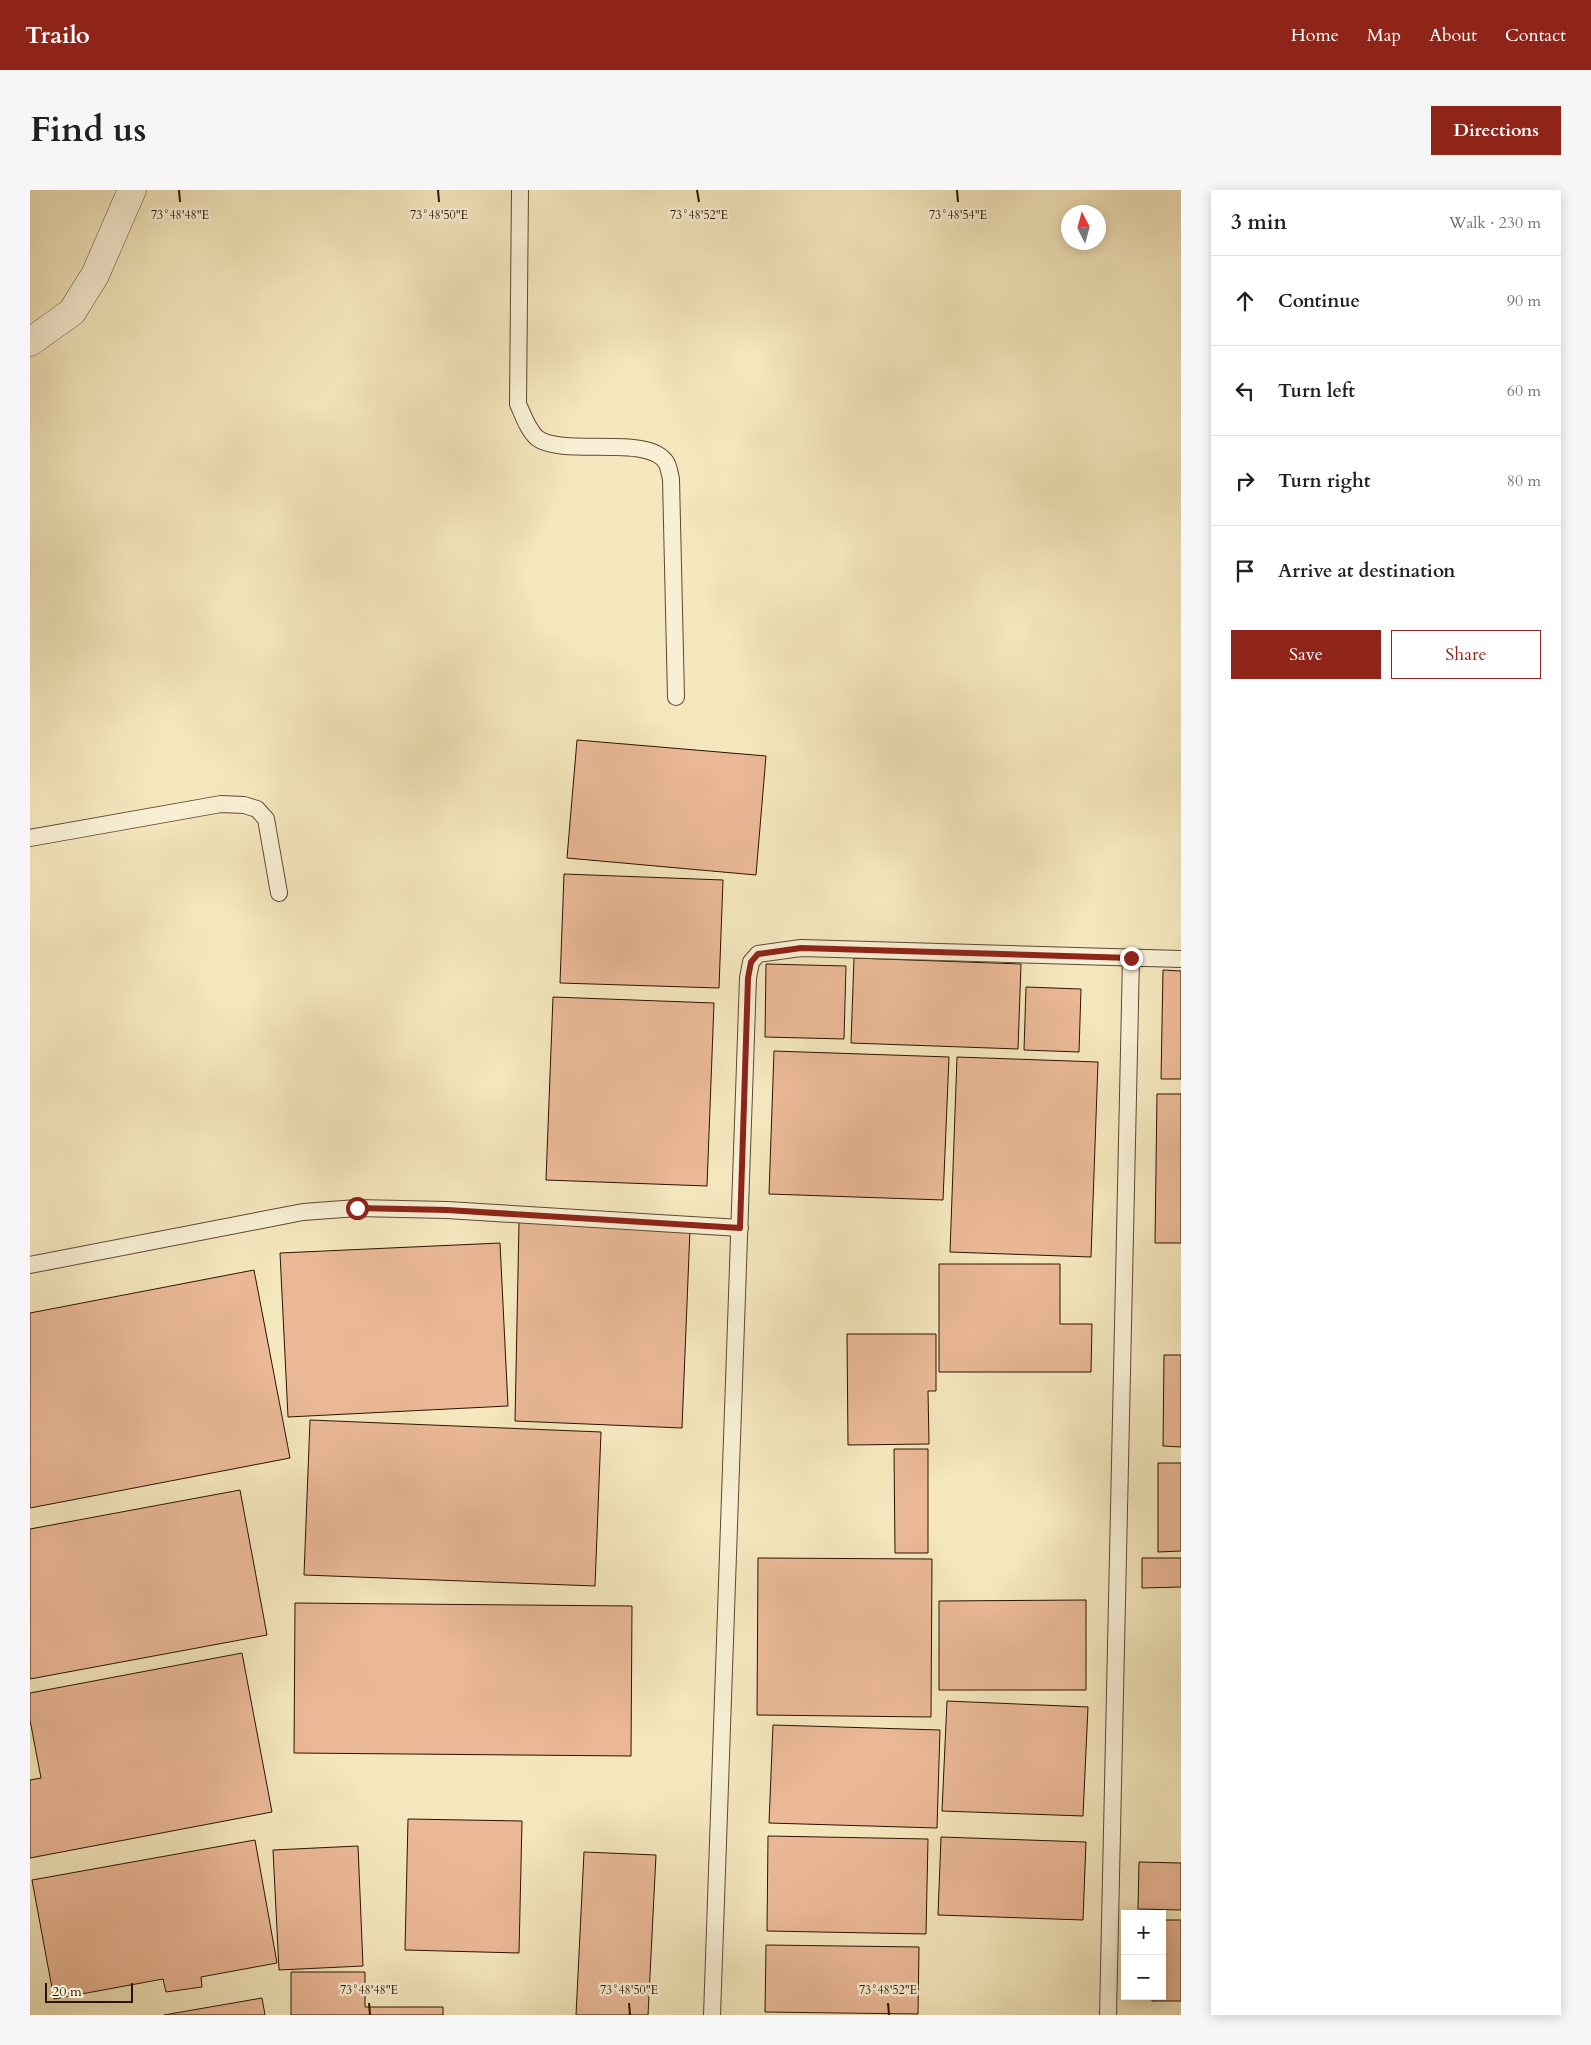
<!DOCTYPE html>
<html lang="en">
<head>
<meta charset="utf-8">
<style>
	body { margin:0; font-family:Cardo,serif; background:#f6f6f6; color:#202124 }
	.controls { position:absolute; right:15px; bottom:15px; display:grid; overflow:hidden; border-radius:0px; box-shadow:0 2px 12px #0003 }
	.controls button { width:45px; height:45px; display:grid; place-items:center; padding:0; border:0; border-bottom:1px solid #e0e0e0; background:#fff; color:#202124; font:25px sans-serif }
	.compass { position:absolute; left:1031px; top:15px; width:45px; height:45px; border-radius:50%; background:#fff; box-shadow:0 2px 12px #0003; rotate:354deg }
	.scale { position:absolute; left:15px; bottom:12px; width:88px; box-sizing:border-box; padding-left:5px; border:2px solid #2c1301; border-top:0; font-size:14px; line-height:18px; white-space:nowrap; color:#2c1301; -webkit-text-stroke:4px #f8efd4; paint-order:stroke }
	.stop { position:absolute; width:15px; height:15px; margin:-11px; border:4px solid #8f2418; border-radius:50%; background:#fff }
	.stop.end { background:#8f2418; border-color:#fff; box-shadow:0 1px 5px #0008 }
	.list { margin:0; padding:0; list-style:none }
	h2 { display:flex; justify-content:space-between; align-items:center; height:65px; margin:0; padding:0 20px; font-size:21px }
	h2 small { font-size:16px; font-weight:400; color:#757577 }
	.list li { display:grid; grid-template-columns:32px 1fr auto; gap:15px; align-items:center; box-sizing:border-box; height:90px; padding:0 20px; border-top:1px solid #e0e0e0 }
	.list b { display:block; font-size:19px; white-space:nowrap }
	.list em { font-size:16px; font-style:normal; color:#757577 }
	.actions { display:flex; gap:10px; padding:15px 20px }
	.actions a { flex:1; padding:11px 0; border:1px solid #8f2418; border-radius:0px; text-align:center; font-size:18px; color:#8f2418 }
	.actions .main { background:#8f2418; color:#fff }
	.icon { flex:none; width:28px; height:28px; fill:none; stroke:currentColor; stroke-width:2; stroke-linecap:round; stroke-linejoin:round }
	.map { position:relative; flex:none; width:1151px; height:1825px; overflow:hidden; border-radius:0px }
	header { display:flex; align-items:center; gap:30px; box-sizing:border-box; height:70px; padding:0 25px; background:#8f2418; color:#fff }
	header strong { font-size:24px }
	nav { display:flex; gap:28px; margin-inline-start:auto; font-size:18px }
	.intro { display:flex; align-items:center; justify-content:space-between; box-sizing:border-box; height:120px; padding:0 30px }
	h1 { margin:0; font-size:35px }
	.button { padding:12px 22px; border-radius:0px; background:#8f2418; color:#fff; font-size:18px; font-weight:700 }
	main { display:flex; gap:30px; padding:0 30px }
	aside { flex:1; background:#fff; border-radius:0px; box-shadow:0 2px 12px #0003 }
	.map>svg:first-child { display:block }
</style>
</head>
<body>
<header>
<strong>Trailo</strong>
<nav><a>Home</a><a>Map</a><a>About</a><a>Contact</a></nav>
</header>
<div class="intro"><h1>Find us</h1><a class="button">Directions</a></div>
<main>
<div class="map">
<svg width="1151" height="1825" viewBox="0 0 1151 1825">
	<rect width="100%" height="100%" fill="#f4e6bd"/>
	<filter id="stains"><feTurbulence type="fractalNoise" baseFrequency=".004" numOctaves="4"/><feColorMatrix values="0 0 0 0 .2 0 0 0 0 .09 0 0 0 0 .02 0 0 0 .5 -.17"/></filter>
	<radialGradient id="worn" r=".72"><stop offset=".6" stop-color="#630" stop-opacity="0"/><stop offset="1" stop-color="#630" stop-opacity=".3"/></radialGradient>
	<path fill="#eab896" stroke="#2c1301" d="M547 550 736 566 726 685 537 668Z
		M534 684 693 690 689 798 530 793Z
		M824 768 991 774 988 859 821 853Z
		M736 774 816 776 814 849 735 847Z
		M1133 780 1151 781V889H1131Z
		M996 797 1051 799 1049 862 994 860Z
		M523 807 684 813 677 996 516 990Z
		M744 861 919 867 913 1010 739 1004Z
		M927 867 1068 872 1061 1067 920 1062Z
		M1127 904H1151V1053H1125Z
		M489 1032 660 1039 652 1238 485 1231Z
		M470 1053 478 1216 258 1227 250 1063Z
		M909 1074H1030V1134H1062L1061 1182H909Z
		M224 1080 260 1268 0 1318V1123Z
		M817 1144H906V1201H898L899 1254 818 1255Z
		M1134 1165H1151V1257L1133 1256Z
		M280 1230 571 1242 565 1396 274 1385Z
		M864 1259H898V1363H865Z
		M1128 1273H1151V1361L1128 1362Z
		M210 1300 237 1445 0 1489V1339Z
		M728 1368 902 1369 901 1527 727 1525Z
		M1112 1368H1151V1397L1112 1398Z
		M1056 1410V1500H909V1411Z
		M265 1413 602 1416 601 1566 264 1563Z
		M212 1463 242 1622 0 1668V1590L11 1588 0 1530V1503Z
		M917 1511 1058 1517 1053 1626 912 1621Z
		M743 1535 910 1540 907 1638 739 1633Z
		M378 1629 492 1631 489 1763 375 1760Z
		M738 1646 898 1649 896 1744 737 1741Z
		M911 1647 1056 1652 1053 1730 908 1725Z
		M225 1650 247 1773 171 1787 172 1797 136 1802 133 1789 24 1809 2 1690Z
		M328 1656 333 1776 249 1780 243 1660Z
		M554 1662 626 1665 618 1825H546Z
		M1109 1672 1151 1673V1720L1108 1719Z
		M1132 1730H1151V1811H1122V1806H1132Z
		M736 1755 889 1757 888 1824 735 1822Z
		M261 1782H335V1817H413V1825H261Z
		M232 1808 235 1825H134Z"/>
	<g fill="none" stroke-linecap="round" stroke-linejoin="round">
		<defs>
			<path id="service" d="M490 0 488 214C493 225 498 240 507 248 534 268 621 243 637 274 639 278 640 285 641 289L646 507
				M0 648 191 614 214 615 227 619 236 629 249 703
				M0 1075 273 1022 327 1018 417 1020 710 1038
				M682 1825 718 788 721 772 728 764 771 758 1151 769
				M1078 1825 1101 768"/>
			<path id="minor" d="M0 152 42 122 65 85 102 0"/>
		</defs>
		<use href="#service" stroke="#5e4830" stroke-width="18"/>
		<use href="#minor" stroke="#5e4830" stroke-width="29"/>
		<use href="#service" stroke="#f8efd4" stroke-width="16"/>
		<use href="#minor" stroke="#f8efd4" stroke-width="28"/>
	</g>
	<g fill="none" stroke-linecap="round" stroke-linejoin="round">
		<path stroke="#8f2418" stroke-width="6" d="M327 1018 417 1020 710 1038 718 788 721 772 728 764 771 758 1101 768"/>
	</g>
	<path fill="none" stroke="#2c1301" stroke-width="2" d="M149 0 150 12M408 0 409 12M667 0 669 12M927 0 928 12M339 1813 340 1825M599 1813 600 1825M858 1813 859 1825"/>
	<g font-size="12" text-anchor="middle" fill="#2c1301" stroke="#f8efd4" stroke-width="5" stroke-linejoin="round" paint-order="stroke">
		<text x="150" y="29">73°48'48"E</text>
		<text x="409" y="29">73°48'50"E</text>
		<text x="669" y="29">73°48'52"E</text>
		<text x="928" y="29">73°48'54"E</text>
		<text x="339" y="1804">73°48'48"E</text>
		<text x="599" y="1804">73°48'50"E</text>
		<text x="858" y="1804">73°48'52"E</text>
	</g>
	<rect width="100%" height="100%" filter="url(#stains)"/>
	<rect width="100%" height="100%" fill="url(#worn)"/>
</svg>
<div class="controls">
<button>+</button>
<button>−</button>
</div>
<svg class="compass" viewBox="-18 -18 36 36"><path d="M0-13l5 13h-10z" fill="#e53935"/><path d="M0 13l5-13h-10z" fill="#757577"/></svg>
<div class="scale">20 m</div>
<div class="stop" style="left:327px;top:1018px"></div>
<div class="stop end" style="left:1101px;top:768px"></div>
</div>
<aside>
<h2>3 min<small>Walk · 230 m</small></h2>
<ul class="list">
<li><svg class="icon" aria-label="ahead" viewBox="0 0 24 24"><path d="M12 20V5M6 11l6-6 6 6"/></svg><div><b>Continue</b></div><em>90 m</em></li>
<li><svg class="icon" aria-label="left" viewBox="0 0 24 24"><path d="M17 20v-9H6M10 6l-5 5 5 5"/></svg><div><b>Turn left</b></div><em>60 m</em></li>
<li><svg class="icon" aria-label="right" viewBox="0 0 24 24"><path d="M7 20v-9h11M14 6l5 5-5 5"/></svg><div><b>Turn right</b></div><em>80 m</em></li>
<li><svg class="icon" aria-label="arrive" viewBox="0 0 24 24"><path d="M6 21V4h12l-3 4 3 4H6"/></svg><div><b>Arrive at destination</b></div></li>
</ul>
<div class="actions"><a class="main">Save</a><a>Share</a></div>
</aside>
</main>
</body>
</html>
